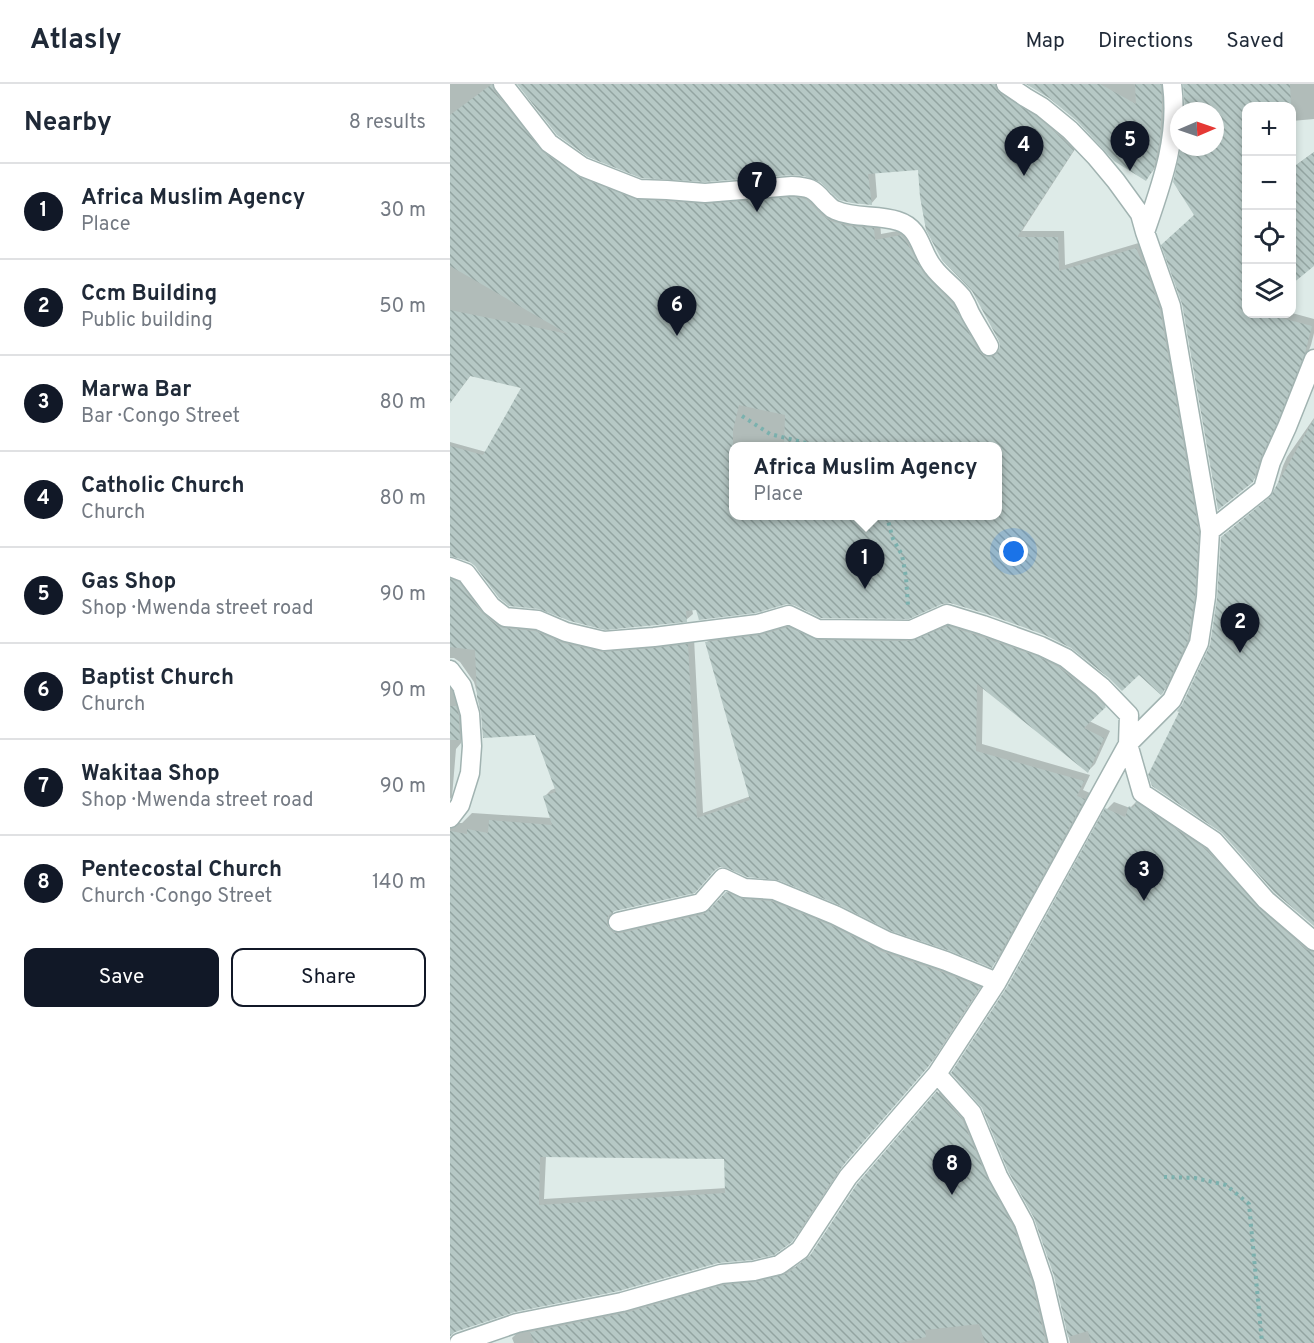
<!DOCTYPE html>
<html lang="en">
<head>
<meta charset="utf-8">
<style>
	body { margin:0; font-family:Overpass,sans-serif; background:#f2f2f3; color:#1f2937 }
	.controls { position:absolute; right:18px; top:18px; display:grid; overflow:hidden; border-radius:12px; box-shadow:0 3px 9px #0003 }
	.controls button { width:54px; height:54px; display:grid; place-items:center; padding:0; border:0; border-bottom:2px solid #e0e1e3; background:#fff; color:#1f2937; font:30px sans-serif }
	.compass { position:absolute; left:720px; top:18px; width:54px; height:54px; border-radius:50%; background:#fff; box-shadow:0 3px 9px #0003; rotate:88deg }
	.you { position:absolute; left:564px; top:468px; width:21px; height:21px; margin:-15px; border:4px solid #fff; border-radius:50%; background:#1a73e8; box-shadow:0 0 0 9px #1a73e833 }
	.badge { display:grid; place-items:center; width:39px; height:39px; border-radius:50%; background:#111827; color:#fff; font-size:20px; font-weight:700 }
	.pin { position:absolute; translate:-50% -50px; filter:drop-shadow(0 2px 3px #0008) }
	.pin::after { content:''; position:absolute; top:32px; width:21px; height:18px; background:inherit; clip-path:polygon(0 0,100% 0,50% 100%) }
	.popup { position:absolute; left:279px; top:358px; width:273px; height:78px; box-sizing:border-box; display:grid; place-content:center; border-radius:12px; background:#fff; filter:drop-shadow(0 2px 4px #0005); font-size:20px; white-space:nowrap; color:#747a83 }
	.popup b { font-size:22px; color:#1f2937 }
	.popup::after { content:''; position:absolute; left:50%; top:100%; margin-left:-12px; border:12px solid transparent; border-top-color:#fff }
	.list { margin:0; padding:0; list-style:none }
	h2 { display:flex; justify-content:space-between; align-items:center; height:78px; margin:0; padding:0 24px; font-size:26px }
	h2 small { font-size:20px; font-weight:400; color:#747a83 }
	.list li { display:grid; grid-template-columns:39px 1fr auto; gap:18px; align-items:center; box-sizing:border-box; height:96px; padding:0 24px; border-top:2px solid #e0e1e3 }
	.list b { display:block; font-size:22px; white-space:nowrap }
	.list p { margin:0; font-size:20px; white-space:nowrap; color:#747a83 }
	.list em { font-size:20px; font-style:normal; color:#747a83 }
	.actions { display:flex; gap:12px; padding:18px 24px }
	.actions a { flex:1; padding:14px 0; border:2px solid #111827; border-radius:12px; text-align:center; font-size:21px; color:#111827 }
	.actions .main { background:#111827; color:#fff }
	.icon { flex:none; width:33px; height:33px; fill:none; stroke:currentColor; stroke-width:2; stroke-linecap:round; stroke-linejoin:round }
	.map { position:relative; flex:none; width:864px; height:1259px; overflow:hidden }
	header { display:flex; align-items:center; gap:36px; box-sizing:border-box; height:84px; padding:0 30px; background:#fff; border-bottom:2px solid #e0e1e3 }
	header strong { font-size:28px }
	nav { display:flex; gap:33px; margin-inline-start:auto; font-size:21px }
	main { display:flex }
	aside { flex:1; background:#fff }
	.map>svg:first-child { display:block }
</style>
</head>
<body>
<header>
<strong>Atlasly</strong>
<nav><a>Map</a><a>Directions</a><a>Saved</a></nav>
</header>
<main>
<aside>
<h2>Nearby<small>8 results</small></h2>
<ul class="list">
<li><span class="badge">1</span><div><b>Africa Muslim Agency</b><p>Place</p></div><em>30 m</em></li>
<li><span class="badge">2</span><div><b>Ccm Building</b><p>Public building</p></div><em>50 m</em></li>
<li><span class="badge">3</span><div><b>Marwa Bar</b><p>Bar · Congo Street</p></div><em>80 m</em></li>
<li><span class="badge">4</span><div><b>Catholic Church</b><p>Church</p></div><em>80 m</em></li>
<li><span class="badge">5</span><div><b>Gas Shop</b><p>Shop · Mwenda street road</p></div><em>90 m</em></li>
<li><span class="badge">6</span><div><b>Baptist Church</b><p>Church</p></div><em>90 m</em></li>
<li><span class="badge">7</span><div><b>Wakitaa Shop</b><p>Shop · Mwenda street road</p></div><em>90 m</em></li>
<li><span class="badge">8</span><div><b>Pentecostal Church</b><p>Church · Congo Street</p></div><em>140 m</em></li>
</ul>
<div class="actions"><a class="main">Save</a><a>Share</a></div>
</aside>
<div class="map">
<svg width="864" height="1259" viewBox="0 0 864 1259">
	<defs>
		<pattern id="building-back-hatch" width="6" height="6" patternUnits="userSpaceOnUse" patternTransform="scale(1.5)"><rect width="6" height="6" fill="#b6c8c5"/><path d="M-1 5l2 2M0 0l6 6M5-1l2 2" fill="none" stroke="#93a4a1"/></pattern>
	</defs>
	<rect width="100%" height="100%" fill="#deebe8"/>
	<path fill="#0003" fill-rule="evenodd" d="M0 0H50L99 62 192 110 349 107 430 138 431 150 458 145 546 267 551 266 552 263 469 85 425 88 427 113 421 120 371 97 69 0H554L629 59 572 147H614L615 181 692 158 716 218 755 440 744 548 717 603 711 609 689 589 660 593 622 563 595 550 537 529 500 518 344 519 247 524 242 525 243 530 236 536 26 481 21 477 0 471V358L36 368 74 303 21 291 0 319ZM283 362H547V432H283Z
		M579 0H718V30L710 76 702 88 696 95 599 12Z
		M734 0H864V35L842 37V22H796V230L842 229 864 235V249L861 261 833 331 817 366 809 390 802 397 733 63H765V27H736Z
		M864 68V180L842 198V84Z
		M864 334V840L762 561 825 409 833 382 837 373Z
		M0 485 39 523 120 553 244 554 253 729 301 712 257 558 263 552 345 537 375 550 505 536 593 566 661 616 639 637 660 647 645 680 638 687 533 603 532 660 640 691 633 706 640 709 548 875 542 882 329 794 278 782H270L163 826V833L178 843 262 824 284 802 328 811 535 897 484 975 396 1077 348 1150 341 1157 268 1178 64 1227 5 1247 0 1252V737L5 739H12L22 729 101 734 94 713 101 706 106 704 86 649 32 627 24 598 10 578 4 574H0ZM96 1072 276 1073 277 1104 94 1115Z
		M0 589 16 648 11 653V659L6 665 2 713 0 715Z
		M688 716 764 758 864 858V1259H620L605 1192 558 904 657 725 664 718 680 724Z
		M496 1001 520 1027 571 1136 607 1259H64L62 1254 70 1246 282 1194 315 1191 345 1183 363 1169 408 1101Z"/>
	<path fill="url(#building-back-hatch)" fill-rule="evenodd" d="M42 0 44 7 93 68 129 93 185 115 256 120 342 113 351 114 357 116 373 132 381 137 398 142 424 144 425 156 451 151 456 157 474 190 503 220 529 267 533 271 538 273 544 272 548 268 550 263 549 257 522 207 492 176 476 146 470 113 468 86 418 90 422 121 402 119 389 116 370 98 354 92 341 91 255 98 191 94 138 73 107 51 67 0H545L546 5 550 9 586 32 612 54 624 66 567 153H608L609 187 686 164 692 178 693 177 710 225 749 448 745 512 738 556 713 609 711 611 689 591 672 607 659 594 621 564 595 551 537 530 500 519 492 520 459 535 371 534 344 521 337 520 306 529 249 536 246 526 236 527 237 538 155 546 120 537 89 525 59 522 49 514 25 482 20 478 0 472V362L33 371 71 304 20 292 0 319V226L118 250 0 182V31ZM289 321 335 331 334 363H547V432H283V346Z
		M576 0H650L686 20 685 0H711L712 20 710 56 704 84 696 97 664 77 627 37 599 14Z
		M733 0H840L841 22H796V230H816L862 242 855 269 827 339 811 373 803 398 768 426 732 220 711 161 744 131 723 98 731 63H765V27H735Z
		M864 68V182L842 200V84Z
		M864 335V842L824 808 772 749 702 702 698 691 729 628 727 627 732 621 760 561 767 514 771 453 820 413Z
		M0 495 9 498 32 529 48 542 53 544 85 547 113 559 152 568 205 564 238 560 247 734 300 716 255 558 310 551 338 543 368 556 461 557 498 542 529 552 587 572 610 584 644 611 656 623 634 644 654 654 638 689 527 600 526 667 634 697 627 712 635 715 542 884 500 867 441 847 389 821 328 796 297 793 277 784 270 783 265 786 245 809 165 827 160 830 157 834V840L159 845 164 849H171L254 830 259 826 276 808 293 815 321 817 380 841 433 868 492 888 530 903 478 983 389 1086 342 1158 324 1171 302 1176 268 1179 169 1207 65 1228 5 1248 0 1252V747L17 750V745L38 749 39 736 102 741 93 712 106 708 85 651 33 654 31 629 27 613 25 566 0 563ZM90 1073 274 1075 275 1109 89 1121Z
		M0 622H6L9 632 10 656H0Z
		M686 718 757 766 809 824 857 866 864 868V1259H641L638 1247 618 1253 604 1192 584 1134 558 1087 532 1024 501 989 557 903 655 724 675 733 679 722 683 724Z
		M487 1007 512 1035 538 1096 564 1144 582 1198 596 1259H535L529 1240 475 1246 476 1253 450 1259H84L80 1248 175 1229 273 1201 306 1198 336 1190 359 1173 407 1100Z"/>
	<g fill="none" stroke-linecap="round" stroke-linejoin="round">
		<defs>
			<path id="minor" d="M53 0 99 59 133 83 189 105 217 106 255 109 342 102C359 103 363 104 374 117 378 120 380 124 385 126 405 135 427 130 448 137 471 144 470 167 483 183 491 194 503 202 512 213 515 218 518 224 520 229 526 240 533 251 539 262
				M695 148C712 99 729 53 722 0
				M760 447 813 405 821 378 837 343 864 275
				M0 483 16 489 41 522 55 533 88 536 116 548 154 557 204 553 308 540 339 531 368 545 461 546 497 530 533 541 591 562 616 574 652 603 679 631 678 660 692 709 764 757 816 816 864 857
				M0 586 12 602 20 630 22 662 20 689 10 721 0 734
				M168 838 251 819 273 794 294 804 324 806 385 831 437 857 496 877 547 898
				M487 990 522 1029 548 1092 574 1139 593 1195 608 1259
				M9 1259 67 1239 172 1218 271 1190 304 1187 329 1181 350 1166 398 1093 487 990 547 898 678 660 722 616 749 559 756 513 760 447 721 222 695 148 690 130 666 97 646 73 620 46 592 23 575 13 556 0"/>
		</defs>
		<use href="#minor" stroke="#a1b3b1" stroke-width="21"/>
		<path stroke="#7bb1ae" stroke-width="4" stroke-dasharray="3 4.5" stroke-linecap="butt" d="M292 332 320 350 368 362
			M435 432 438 437 443 455 452 471 456 493 458 522
			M714 1093 745 1094 776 1101 799 1120 812 1259"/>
		<use href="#minor" stroke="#fff" stroke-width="18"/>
	</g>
</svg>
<div class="controls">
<button>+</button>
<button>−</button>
<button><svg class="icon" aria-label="locate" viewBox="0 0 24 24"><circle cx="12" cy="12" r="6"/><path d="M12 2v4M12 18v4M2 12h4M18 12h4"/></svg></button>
<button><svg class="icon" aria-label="layers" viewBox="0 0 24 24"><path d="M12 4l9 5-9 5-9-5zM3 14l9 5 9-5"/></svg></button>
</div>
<svg class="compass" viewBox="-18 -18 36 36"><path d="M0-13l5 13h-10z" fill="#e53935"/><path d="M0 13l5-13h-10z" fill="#747a83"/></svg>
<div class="you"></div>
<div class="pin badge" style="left:415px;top:505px">1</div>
<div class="popup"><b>Africa Muslim Agency</b>Place</div>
<div class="pin badge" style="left:790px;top:569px">2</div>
<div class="pin badge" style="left:694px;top:817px">3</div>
<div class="pin badge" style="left:574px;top:92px">4</div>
<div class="pin badge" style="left:680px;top:87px">5</div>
<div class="pin badge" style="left:227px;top:252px">6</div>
<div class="pin badge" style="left:307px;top:128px">7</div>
<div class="pin badge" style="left:502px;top:1111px">8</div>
</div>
</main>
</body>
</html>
